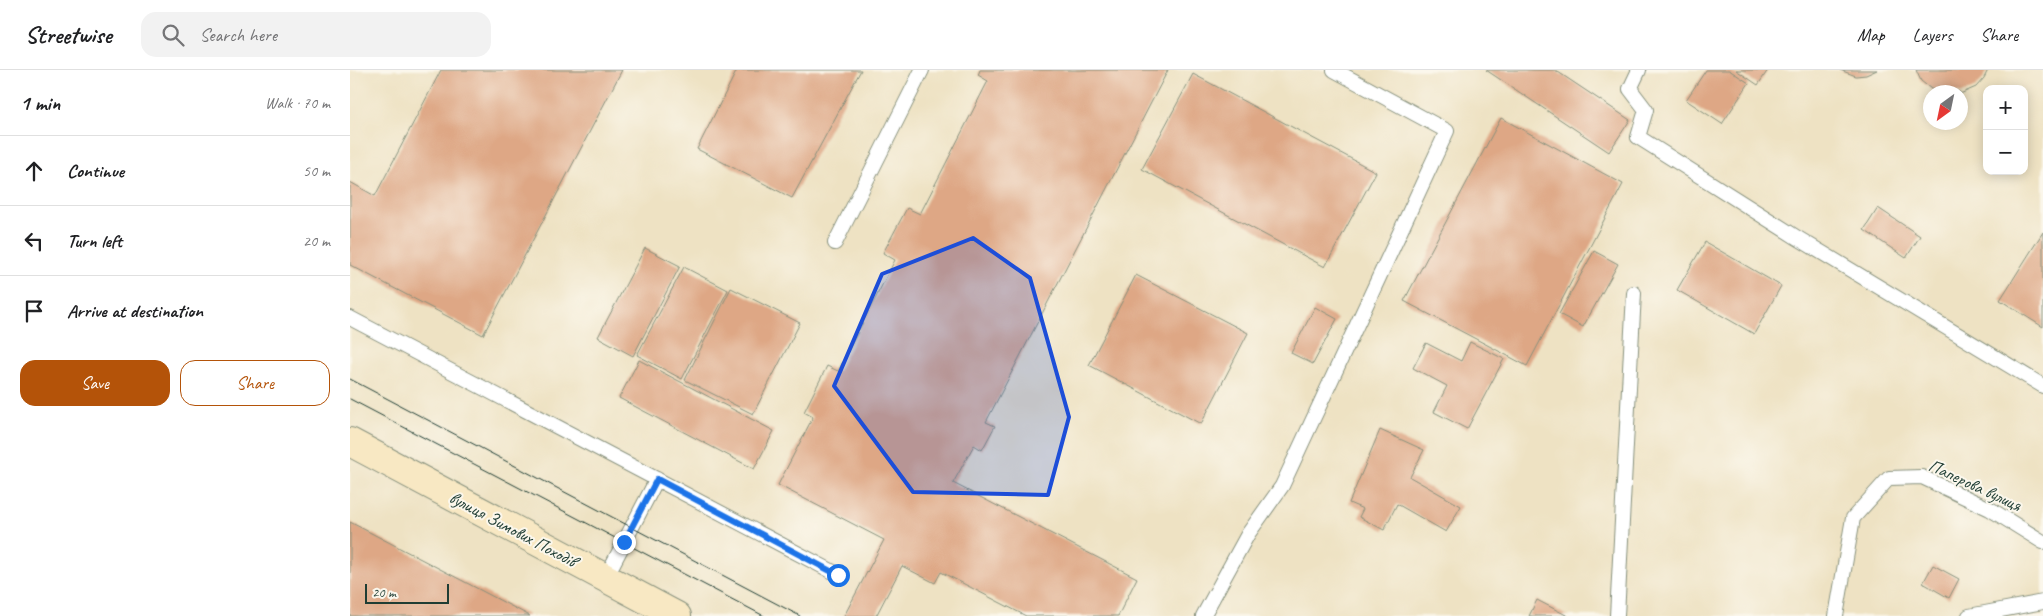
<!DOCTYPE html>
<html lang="en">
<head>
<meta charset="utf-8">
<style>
	body { margin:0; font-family:Caveat,sans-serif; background:#f2f2f2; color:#202124 }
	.controls { position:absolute; right:15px; top:15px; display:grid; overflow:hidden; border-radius:10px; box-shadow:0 2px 12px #0003 }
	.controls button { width:45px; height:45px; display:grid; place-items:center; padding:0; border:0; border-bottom:1px solid #e0e0e0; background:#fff; color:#202124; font:25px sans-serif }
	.compass { position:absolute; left:1573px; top:15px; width:45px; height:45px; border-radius:50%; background:#fff; box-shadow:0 2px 12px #0003; rotate:213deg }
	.scale { position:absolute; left:15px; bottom:12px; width:84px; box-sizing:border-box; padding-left:5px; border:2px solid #1f3d34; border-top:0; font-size:14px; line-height:18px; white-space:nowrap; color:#1f3d34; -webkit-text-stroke:4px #fbf7ec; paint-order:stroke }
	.stop { position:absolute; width:15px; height:15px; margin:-11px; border:4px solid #1a73e8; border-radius:50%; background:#fff }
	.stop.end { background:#1a73e8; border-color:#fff; box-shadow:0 1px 5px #0008 }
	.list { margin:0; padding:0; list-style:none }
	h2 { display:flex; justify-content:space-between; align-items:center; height:65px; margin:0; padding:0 20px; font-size:21px }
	h2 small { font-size:16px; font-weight:400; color:#757577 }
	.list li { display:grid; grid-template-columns:32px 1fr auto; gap:15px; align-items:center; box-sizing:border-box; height:70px; padding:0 20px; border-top:1px solid #e0e0e0 }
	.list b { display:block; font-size:19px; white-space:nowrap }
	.list em { font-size:16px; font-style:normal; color:#757577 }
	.actions { display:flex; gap:10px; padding:15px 20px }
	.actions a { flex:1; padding:11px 0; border:1px solid #b45309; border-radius:15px; text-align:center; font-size:18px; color:#b45309 }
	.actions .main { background:#b45309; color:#fff }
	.icon { flex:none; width:28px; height:28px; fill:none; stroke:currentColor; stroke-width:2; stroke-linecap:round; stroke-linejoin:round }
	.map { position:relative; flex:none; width:1693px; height:546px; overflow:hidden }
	header { display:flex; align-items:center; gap:30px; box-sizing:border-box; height:70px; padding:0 25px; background:#fff; border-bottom:1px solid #e0e0e0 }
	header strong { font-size:24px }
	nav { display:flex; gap:28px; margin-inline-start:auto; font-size:18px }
	.search { width:350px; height:45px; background:#f2f2f2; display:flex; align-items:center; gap:12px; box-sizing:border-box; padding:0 18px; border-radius:15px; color:#757577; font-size:19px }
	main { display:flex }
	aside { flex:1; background:#fff }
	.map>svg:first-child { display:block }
</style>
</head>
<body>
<header>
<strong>Streetwise</strong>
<div class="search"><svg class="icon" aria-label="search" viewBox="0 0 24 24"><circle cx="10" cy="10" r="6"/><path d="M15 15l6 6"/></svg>Search here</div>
<nav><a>Map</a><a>Layers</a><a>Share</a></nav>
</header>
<main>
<aside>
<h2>1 min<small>Walk · 70 m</small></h2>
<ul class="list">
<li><svg class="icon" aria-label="ahead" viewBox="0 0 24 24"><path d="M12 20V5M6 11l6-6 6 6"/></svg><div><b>Continue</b></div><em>50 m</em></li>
<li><svg class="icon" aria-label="left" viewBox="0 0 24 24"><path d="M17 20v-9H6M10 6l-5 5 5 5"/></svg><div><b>Turn left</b></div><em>20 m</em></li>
<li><svg class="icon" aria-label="arrive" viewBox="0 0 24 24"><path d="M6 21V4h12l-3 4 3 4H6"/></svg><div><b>Arrive at destination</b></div></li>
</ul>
<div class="actions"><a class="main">Save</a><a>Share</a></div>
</aside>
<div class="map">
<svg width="1693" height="546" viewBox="0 0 1693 546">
	<rect width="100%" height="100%" fill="#fbf7ec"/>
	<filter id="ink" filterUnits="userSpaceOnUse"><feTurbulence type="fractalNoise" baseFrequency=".02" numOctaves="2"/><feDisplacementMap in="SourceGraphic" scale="10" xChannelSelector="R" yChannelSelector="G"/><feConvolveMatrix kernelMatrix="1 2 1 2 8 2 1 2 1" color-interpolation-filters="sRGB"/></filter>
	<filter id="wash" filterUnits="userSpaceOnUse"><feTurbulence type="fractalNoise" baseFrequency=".0096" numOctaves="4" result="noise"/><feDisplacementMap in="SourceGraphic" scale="20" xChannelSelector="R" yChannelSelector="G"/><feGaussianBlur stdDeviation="1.12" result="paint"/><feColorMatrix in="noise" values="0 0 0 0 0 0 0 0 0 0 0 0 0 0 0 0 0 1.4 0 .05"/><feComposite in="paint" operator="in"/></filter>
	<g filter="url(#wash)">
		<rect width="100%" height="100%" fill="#eee2c3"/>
		<g id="blocks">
			<path fill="#dea785" d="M91 0H272L133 265 0 195V112L25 126Z
				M387 0H511L442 128 347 79Z
				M630 0H818L636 352 645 356 632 380 624 375 603 413 787 508 768 546H676L591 502 585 513 552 496 526 546H494L534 470 428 415 463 347 454 342 477 296 488 301 545 190 533 183 557 138 570 144 638 11 628 5Z
				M1136 0H1205L1280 50 1259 82Z
				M1356 0H1379L1399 13 1372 54 1336 30Z
				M1386 0H1418L1408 15Z
				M1490 0H1527L1516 5 1506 6Z
				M1566 0H1638L1634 8 1626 17 1610 24V22H1589L1581 19 1571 11Z
				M843 4 1026 102 975 197 792 99Z
				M1151 48 1273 114 1177 296 1054 231Z
				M1528 138 1570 166 1556 188 1514 160Z
				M1693 162V257L1650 230Z
				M1355 172 1431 216 1404 264 1327 220Z
				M295 178 330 196 283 286 248 267Z
				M1244 181 1268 194 1233 257 1209 244Z
				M334 197 378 220 332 309 287 285Z
				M786 205 898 263 851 354 739 295Z
				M381 218 450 253 403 344 335 310Z
				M965 237 987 249 963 294 941 283Z
				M1120 272 1154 289 1117 359 1084 342 1097 316 1063 298 1076 273 1111 291Z
				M289 290 424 361 404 399 269 328Z
				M1030 360 1074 380 1060 407 1111 436 1096 462 1047 434 1034 460 1009 447 1013 439 999 433Z
				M0 452 180 546H0Z
				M1583 495 1609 509 1599 528 1573 513Z
				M1187 530 1218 546H1179Z"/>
		</g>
	</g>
	<g filter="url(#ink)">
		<use href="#blocks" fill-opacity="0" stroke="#86907c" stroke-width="1"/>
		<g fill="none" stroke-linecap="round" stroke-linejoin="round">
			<defs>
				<path id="lane" d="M1289 0 1280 19 1296 40 1288 67 1446 167 1693 316
					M485 173 572 0
					M0 248 489 505
					M255 509 307 409
					M853 546 898 464 932 416 1097 61 984 0
					M1267 546 1284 223
					M1486 546 1503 448 1539 408 1572 407 1640 439 1693 472
					M1619 546 1693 532"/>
				<path id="secondary" d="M0 372 327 546"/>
			</defs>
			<use href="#lane" stroke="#86907c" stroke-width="16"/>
			<use href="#secondary" stroke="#86907c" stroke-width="30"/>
			<use href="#lane" stroke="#fff" stroke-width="14"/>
			<use href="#secondary" stroke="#f8e8c3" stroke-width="28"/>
			<path stroke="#1f3d34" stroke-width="1" d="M0 309 450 546
				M0 329 414 546"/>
		</g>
	</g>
	<g fill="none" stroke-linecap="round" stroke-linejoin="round" filter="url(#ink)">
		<path stroke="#1a73e8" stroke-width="6" d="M274 472 307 409 488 505"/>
	</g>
	<path fill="#1d4ed8" fill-opacity="0.2" stroke="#1d4ed8" stroke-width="4" stroke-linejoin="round" d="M623 168 680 208 719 347 698 425 563 422 484 316 532 204Z"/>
	<g text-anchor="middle" stroke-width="4" stroke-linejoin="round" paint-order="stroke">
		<g font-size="18" fill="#1f3d34" stroke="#fbf7ec">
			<text transform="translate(1625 415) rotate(25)" y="6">Паперова вулиця</text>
			<text transform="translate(163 459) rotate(28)" y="6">вулиця Зимових Походів</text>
		</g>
	</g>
</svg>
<div class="controls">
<button>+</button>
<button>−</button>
</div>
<svg class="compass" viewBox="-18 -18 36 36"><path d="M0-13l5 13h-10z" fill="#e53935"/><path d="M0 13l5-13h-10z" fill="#757577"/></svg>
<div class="scale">20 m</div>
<div class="stop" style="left:488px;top:505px"></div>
<div class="stop end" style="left:274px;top:472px"></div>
</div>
</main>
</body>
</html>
